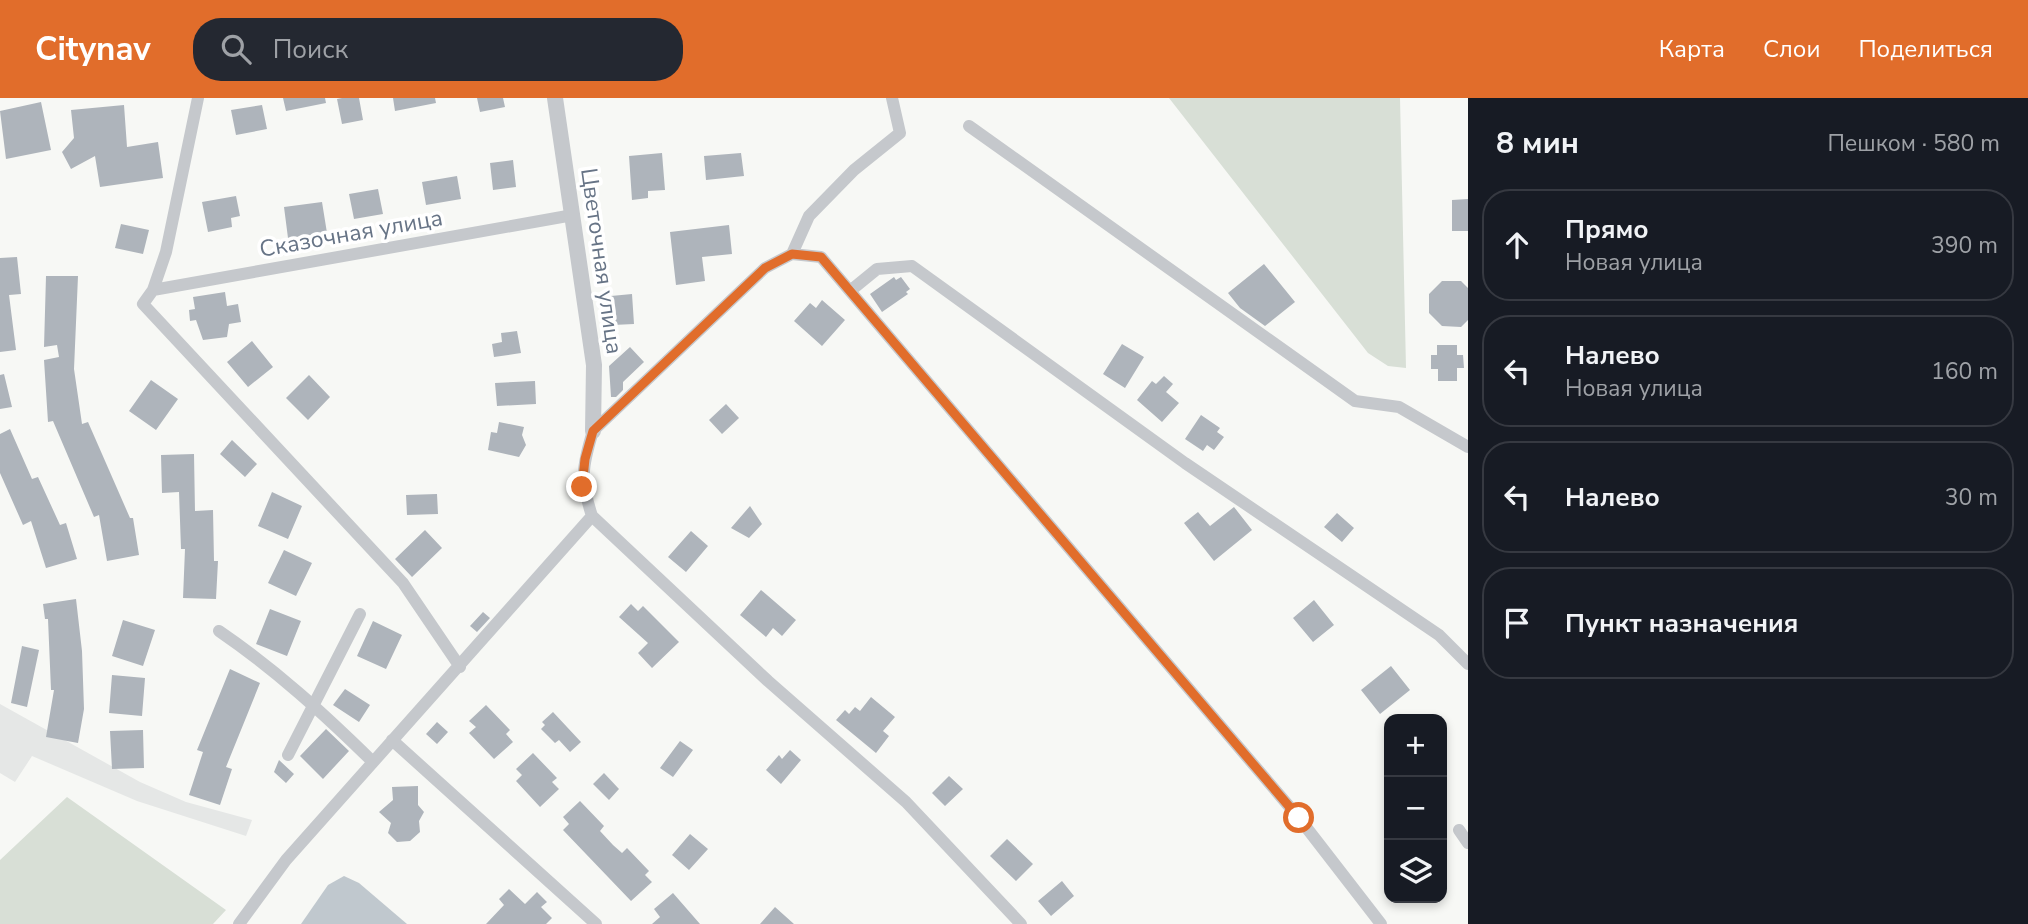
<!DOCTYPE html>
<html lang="ru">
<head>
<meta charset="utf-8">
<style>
	body { margin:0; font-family:"Nunito Sans",sans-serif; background:#242831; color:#f1f3f6 }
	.controls { position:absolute; right:21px; bottom:21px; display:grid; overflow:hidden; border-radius:14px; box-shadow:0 4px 10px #0003 }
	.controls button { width:63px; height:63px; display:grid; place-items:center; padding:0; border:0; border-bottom:2px solid #363941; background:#171b24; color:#f1f3f6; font:35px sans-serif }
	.stop { position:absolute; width:21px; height:21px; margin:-16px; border:5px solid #e16d2b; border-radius:50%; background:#fff }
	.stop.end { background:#e16d2b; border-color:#fff; box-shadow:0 2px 7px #0008 }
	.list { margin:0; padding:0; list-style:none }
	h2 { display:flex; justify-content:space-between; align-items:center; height:91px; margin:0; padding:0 28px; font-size:30px }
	h2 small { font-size:23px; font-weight:400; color:#9ea1a6 }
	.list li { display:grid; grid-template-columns:46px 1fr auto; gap:21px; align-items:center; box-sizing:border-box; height:112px; margin:0 14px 14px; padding:0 14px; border:2px solid #363941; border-radius:28px }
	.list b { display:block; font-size:26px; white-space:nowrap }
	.list p { margin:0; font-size:23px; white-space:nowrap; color:#9ea1a6 }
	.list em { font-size:23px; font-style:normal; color:#9ea1a6 }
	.icon { flex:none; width:38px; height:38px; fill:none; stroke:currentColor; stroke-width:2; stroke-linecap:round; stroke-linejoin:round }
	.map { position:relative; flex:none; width:1468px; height:826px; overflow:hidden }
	header { display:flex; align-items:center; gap:42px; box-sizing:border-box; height:98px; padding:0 35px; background:#e16d2b; color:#fff }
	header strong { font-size:33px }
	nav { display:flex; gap:38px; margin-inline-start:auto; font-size:24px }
	.search { width:490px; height:63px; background:#242831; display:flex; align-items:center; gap:18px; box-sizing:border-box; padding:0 24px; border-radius:28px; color:#9ea1a6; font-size:26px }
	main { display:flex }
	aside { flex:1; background:#171b24 }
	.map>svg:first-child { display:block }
</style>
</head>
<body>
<header>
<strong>Citynav</strong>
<div class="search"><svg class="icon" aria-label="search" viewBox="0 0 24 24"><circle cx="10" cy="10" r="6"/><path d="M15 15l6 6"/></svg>Поиск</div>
<nav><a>Карта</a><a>Слои</a><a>Поделиться</a></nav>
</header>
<main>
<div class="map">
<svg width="1468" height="826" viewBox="0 0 1468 826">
	<rect width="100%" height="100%" fill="#f7f8f5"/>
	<path fill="#e5e7e6" d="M0 606 140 684 186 704 252 722 246 738 137 703 32 658 15 684 0 675Z"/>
	<path fill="#d8dfd6" d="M1169 0H1400L1406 270 1388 268 1368 255Z
		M67 699 226 812 213 826H0V762Z"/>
	<path fill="#c0c8ce" d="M344 778 359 785 407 826H301L328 787Z"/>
	<path fill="#aeb4bb" d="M283 0H325L326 5 286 13Z
		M342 0H359L363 22 342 26 337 1Z
		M393 0H435L436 5 395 13Z
		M477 0H503L505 9 480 14Z
		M41 4 51 52 6 61 0 13Z
		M124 7 127 49 158 44 163 80 100 89 95 58 71 71 62 54 74 40 71 12Z
		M262 7 267 31 236 37 231 12Z
		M662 55 665 92 648 93V100L632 102 629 58Z
		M741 55 744 78 706 82 704 58Z
		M513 62 516 89 493 92 490 65Z
		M457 78 461 101 426 107 422 84Z
		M378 91 383 116 354 121 349 96Z
		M236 98 240 118 231 120 232 129 208 134 202 104Z
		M1468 101V133H1452V102Z
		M322 104 327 135 288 140 284 109Z
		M121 126 149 132 143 156 115 150Z
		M729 127 732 156 702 159 705 183 676 187 670 134Z
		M17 159 21 196 9 197 16 252 0 254V160Z
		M1264 166 1295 204 1265 228 1240 210 1228 195Z
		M46 178H78L74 271 82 326 88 324 130 420H133L139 457 107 463 99 417 94 419 53 323 48 324 44 262 59 259 57 247 44 249Z
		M894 179 896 182 901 179 910 191 906 194 908 196 882 214 870 196Z
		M1442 183H1461L1468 190V222L1461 229 1442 228 1429 215V196Z
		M225 194 227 208 238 206 241 224 229 226 227 239 203 242 196 222 190 223 189 212 195 211 193 199Z
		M632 196 634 226 613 227 611 198Z
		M822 202 845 222 822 248 794 223 810 205 816 210Z
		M517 233 521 255 494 259 492 246 502 244 501 235Z
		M252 243 273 269 248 289 227 264Z
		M1122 246 1144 259 1125 290 1103 276Z
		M1437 247H1457V257H1463L1464 270H1457V283H1438V271H1431V257H1437Z
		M630 249 644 264 623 284V292L616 299H611L609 268Z
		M4 276 12 309 0 311V277Z
		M309 277 330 299 308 322 286 300Z
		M1164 278 1173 286 1166 294 1179 305 1162 324 1137 302 1152 283 1156 286Z
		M151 282 178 301 156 332 129 313Z
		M535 283 536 306 497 308 495 285Z
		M726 306 739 320 722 336 709 322Z
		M1201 317 1220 330 1217 334 1224 339 1214 352 1207 347 1203 353 1185 341Z
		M499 324 524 329 522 337 526 347 519 359 488 352 491 334 497 335Z
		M10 331 32 381 38 379 60 427 66 425 77 461 46 470 31 423 23 427 0 375V336Z
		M232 342 257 366 245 379 220 356Z
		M194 356 195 413 213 412 214 463H218L216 501 183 500 185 451H181L179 394 162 395 161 357Z
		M272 394 302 408 288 441 258 428Z
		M437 396 438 416 407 417 406 397Z
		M750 408 762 426 749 440 731 430Z
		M1234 409 1252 432 1214 463 1184 425 1198 414 1210 428Z
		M1337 415 1354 430 1342 444 1324 429Z
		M425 432 442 450 412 479 395 461Z
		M691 433 708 448 686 474 668 459Z
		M284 452 312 465 296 498 268 485Z
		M761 492 796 522 782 538 773 530 766 539 740 517Z
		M76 501 82 553 84 611 78 645 46 639 54 592H51L48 521H45L43 506Z
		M1314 502 1334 527 1313 544 1293 520Z
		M631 506 638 513 643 508 679 544 652 570 638 555 648 545 619 519Z
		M270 511 301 523 287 558 256 546Z
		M483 514 490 520 477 534 470 528Z
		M123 522 155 532 143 568 112 558Z
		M373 523 402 537 386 571 357 558Z
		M22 548 39 552 27 609 11 605Z
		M1391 568 1410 592 1380 616 1361 592Z
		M230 571 260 585 226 669 232 671 220 707 189 697 203 654 197 652Z
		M112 577 145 580 142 618 109 615Z
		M345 591 370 607 359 624 333 607Z
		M871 599 895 619 883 633 889 638 876 655 836 622 845 612 849 616 855 609 860 613Z
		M486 607 510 632 506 636 513 644 494 661 469 635 476 629 469 623Z
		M553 614 581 644 570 654 559 642 555 645 541 631 545 627 542 624Z
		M437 624 448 634 437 646 426 636Z
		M326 631 349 653 323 681 300 658Z
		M143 632 144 670 112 671 110 633Z
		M680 643 693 652 673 679 660 670Z
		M790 652 801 662 781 686 766 672 779 657 782 661Z
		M533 655 557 680 552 684 559 691 540 709 516 683 522 677 516 671Z
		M279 662 294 676 286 685 274 674Z
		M604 675 619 691 609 702 593 686Z
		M949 678 963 691 945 708 932 695Z
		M418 688V707L424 714 419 723 420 734 410 743 397 744 388 735 391 725 379 714 393 702 392 689Z
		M580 703 604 728 600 733 613 747 622 755 627 750 649 773 645 777 652 784 631 803 563 732 569 726 563 719Z
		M690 736 708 751 689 772 672 757Z
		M1007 741 1033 766 1016 783 990 758Z
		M1062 783 1074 798 1051 818 1038 803Z
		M509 791 525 806 537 794 547 804 541 809 552 820 546 826H486L504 807 499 801Z
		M673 795 700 826H652L660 819 654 811Z
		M775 809 794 826H760Z"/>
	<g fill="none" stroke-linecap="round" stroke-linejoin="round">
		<path stroke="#c5c8cc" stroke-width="12" d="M969 28 1355 303 1399 309 1468 349
			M792 156 809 118 854 72 900 35 892 0
			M153 192 166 154 198 0
			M850 193 877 171 912 168 1185 365 1439 537 1468 566
			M219 533C276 572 324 616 373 664
			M460 569 403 485 143 206 153 192 573 117
			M392 642 596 826
			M288 657 360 516
			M1459 732 1468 745
			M239 826 286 762 592 418
			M1021 826 906 704 768 583 592 418C580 381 582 369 593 333L765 170 792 156 821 159 1299 720 1381 826"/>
		<path stroke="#c5c8cc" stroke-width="16" d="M555 0 594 267 593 333"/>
	</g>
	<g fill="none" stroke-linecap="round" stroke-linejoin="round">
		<path stroke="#e16d2b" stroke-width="9" d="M582 389 585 361 593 333 765 170 792 156 821 159 1299 720"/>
	</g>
	<g text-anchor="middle" stroke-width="7" stroke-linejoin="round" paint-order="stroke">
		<g font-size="23" fill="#677486" stroke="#fff">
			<text transform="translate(351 135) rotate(-10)" y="8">Сказочная улица</text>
			<text transform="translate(602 163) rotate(82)" y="8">Цветочная улица</text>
		</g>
	</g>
</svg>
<div class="controls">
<button>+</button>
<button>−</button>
<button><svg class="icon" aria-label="layers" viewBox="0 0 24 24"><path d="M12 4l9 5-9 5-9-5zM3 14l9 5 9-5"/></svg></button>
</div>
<div class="stop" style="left:1299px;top:720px"></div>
<div class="stop end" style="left:582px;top:389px"></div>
</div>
<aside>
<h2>8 мин<small>Пешком · 580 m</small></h2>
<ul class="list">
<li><svg class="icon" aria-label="ahead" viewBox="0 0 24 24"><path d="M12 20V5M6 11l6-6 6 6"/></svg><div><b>Прямо</b><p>Новая улица</p></div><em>390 m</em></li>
<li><svg class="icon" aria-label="left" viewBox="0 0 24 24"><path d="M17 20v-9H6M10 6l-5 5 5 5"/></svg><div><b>Налево</b><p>Новая улица</p></div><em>160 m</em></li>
<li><svg class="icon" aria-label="left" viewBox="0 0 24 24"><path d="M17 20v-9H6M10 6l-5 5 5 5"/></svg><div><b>Налево</b></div><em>30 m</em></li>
<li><svg class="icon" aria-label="arrive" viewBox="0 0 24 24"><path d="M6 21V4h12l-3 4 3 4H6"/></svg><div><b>Пункт назначения</b></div></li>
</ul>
</aside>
</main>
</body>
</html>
